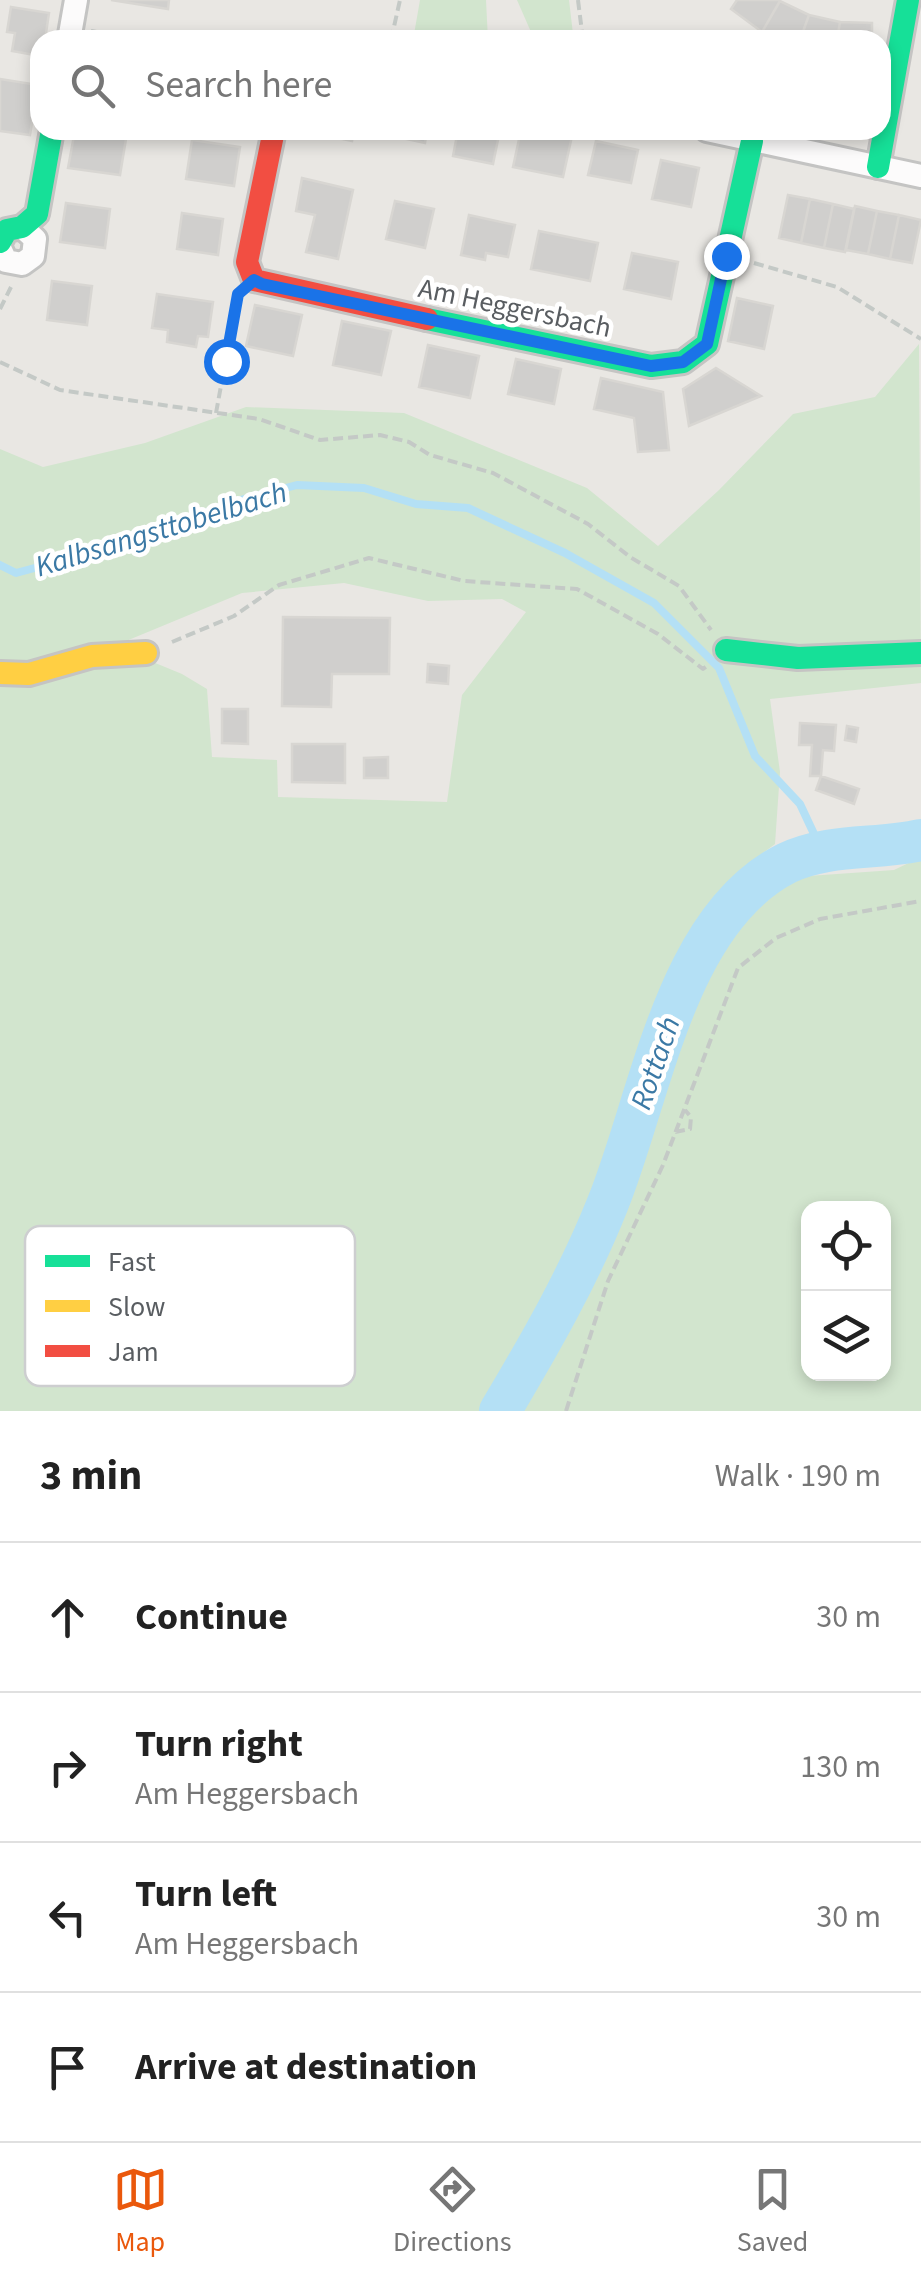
<!DOCTYPE html>
<html lang="en">
<head>
<meta charset="utf-8">
<style>
	body { margin:0; font-family:"Source Sans 3",sans-serif; background:#f2f2f2; color:#222 }
	.controls { position:absolute; right:30px; bottom:30px; display:grid; overflow:hidden; border-radius:20px; box-shadow:0 5px 15px #0003 }
	.controls button { width:90px; height:90px; display:grid; place-items:center; padding:0; border:0; border-bottom:2px solid #e0e0e0; background:#fff; color:#222; font:50px sans-serif }
	.stop { position:absolute; width:30px; height:30px; margin:-22px; border:8px solid #1a73e8; border-radius:50%; background:#fff }
	.stop.end { background:#1a73e8; border-color:#fff; box-shadow:0 2px 10px #0008 }
	.list { margin:0; padding:0; list-style:none }
	h2 { display:flex; justify-content:space-between; align-items:center; height:130px; margin:0; padding:0 40px; font-size:42px }
	h2 small { font-size:32px; font-weight:400; color:#767676 }
	.list li { display:grid; grid-template-columns:65px 1fr auto; gap:30px; align-items:center; box-sizing:border-box; height:150px; padding:0 40px; border-top:2px solid #e0e0e0 }
	.list b { display:block; font-size:38px; white-space:nowrap }
	.list p { margin:0; font-size:32px; white-space:nowrap; color:#767676 }
	.list em { font-size:32px; font-style:normal; color:#767676 }
	.icon { flex:none; width:55px; height:55px; fill:none; stroke:currentColor; stroke-width:2; stroke-linecap:round; stroke-linejoin:round }
	.map { position:relative; flex:none; width:921px; height:1411px; overflow:hidden }
	.search { position:absolute; background:#fff; box-shadow:0 5px 15px #0003; left:30px; right:30px; top:30px; height:110px; display:flex; align-items:center; gap:25px; box-sizing:border-box; padding:0 35px; border-radius:30px; color:#767676; font-size:38px }
	.sheet { height:730px; background:#fff }
	nav { display:flex; justify-content:space-around; align-items:center; box-sizing:border-box; height:140px; border-top:2px solid #e0e0e0; background:#fff; font-size:28px; color:#767676 }
	nav a { display:grid; justify-items:center; gap:5px }
	nav .on { color:#ea580c }
	.map>svg:first-child { display:block }
</style>
</head>
<body>
<div class="map">
<svg width="921" height="1411" viewBox="0 0 921 1411">
	<rect width="100%" height="100%" fill="#e9e7e3"/>
	<path fill="#d2e5ce" fill-rule="evenodd" d="M420 0H486L488 40H413Z
		M517 0H569L573 34 531 32Z
		M919 344 921 683 770 699 780 772 775 844 742 869 725 889 755 895 794 877 894 870 921 857V1411H0V449L43 467 145 443 246 407 404 413 587 488 658 546 719 490 793 414 875 397ZM344 583 428 601 502 599 526 612 462 695 447 802 278 797 277 760 212 757 207 689 182 674 114 646 242 593ZM808 1208H884V1374H808Z"/>
	<g fill="none" stroke-linecap="round" stroke-linejoin="round">
		<path stroke="#b4e0f5" stroke-width="8" d="M0 565 16 573 131 542 233 502 297 485 364 488 416 504 468 508 565 553 654 603 719 668 755 756 800 804 822 851"/>
		<path stroke="#b4e0f5" stroke-width="42" d="M500 1411C540 1344 579 1276 608 1203 651 1097 675 919 787 863 829 843 877 850 921 840"/>
	</g>
	<path fill="#d0cfcd" stroke="#d8d6d2" stroke-width="2.5" d="M111 0H169L168 9Z
		M737 0H779L780 1 762 32 731 9Z
		M780 1 809 15 800 40H778L762 32Z
		M11 7 49 13 45 40H40V56L12 51 15 33 7 32Z
		M809 15 840 22 837 40H800Z
		M840 22 872 23V40H837Z
		M0 79 38 85 30 135 0 131Z
		M75 130 127 133 120 175 68 168Z
		M314 130H354L352 141 314 133Z
		M385 130H427L425 143 384 134Z
		M458 130H500L493 164 453 156Z
		M521 130H544L572 136 563 177 513 167Z
		M192 140 240 147 234 186 186 179Z
		M596 141 638 150 631 183 588 175Z
		M661 160 699 168 691 207 652 199Z
		M302 178 353 190 338 259 306 252 315 215 296 211Z
		M788 195 810 199 801 243 779 238Z
		M810 199 833 204 824 248 801 243Z
		M395 201 434 209 425 248 386 239Z
		M66 203 110 209 105 248 60 242Z
		M833 204 854 209 845 252 824 248Z
		M855 206 877 211 868 254 846 250Z
		M877 211 899 215 890 259 868 254Z
		M182 213 223 219 218 255 177 249Z
		M469 215 515 225 508 257 486 253 485 260 461 255Z
		M899 215 921 220 912 263 890 259Z
		M539 231 598 243 590 281 531 269Z
		M632 253 678 262 671 299 624 289Z
		M52 281 92 286 87 325 47 320Z
		M157 294 213 302 208 337 198 336 196 347 167 342 168 330 152 328Z
		M737 298 773 306 764 349 728 341Z
		M255 305 302 315 293 356 246 346Z
		M342 321 391 331 381 375 333 365Z
		M428 345 479 356 470 398 419 387Z
		M516 359 561 369 554 404 508 394Z
		M716 368 761 396 689 426 683 389Z
		M601 378 663 392 669 450 638 452 634 418 594 409Z
		M283 617 390 618 389 674H332L331 707 282 706Z
		M428 664 449 666 448 684 427 682Z
		M222 709H248V744L222 743Z
		M800 723 836 725 834 751 823 750 821 776H810L812 745H799Z
		M847 726 858 728 856 742 845 740Z
		M292 744H345V783L292 782Z
		M388 757V778H364V758Z
		M821 776 859 789 854 804 816 790Z"/>
	<g fill="none" stroke-linecap="round" stroke-linejoin="round">
		<defs>
			<path id="street" d="M69 40 76 0
				M707 130 921 176
				M0 248 6 261 22 264 33 256 35 239 22 227"/>
			<path id="fast" d="M878 167 908 0
				M0 242 7 230 22 227 37 214 52 130
				M427 319 651 366 683 362 707 344 752 141
				M726 650 798 658 921 653"/>
			<path id="slow" d="M0 673 29 674 92 656 146 653"/>
			<path id="jam" d="M274 130 247 262 254 280 427 319"/>
		</defs>
		<use href="#street" stroke="#c4c4c3" stroke-width="28"/>
		<use href="#fast" stroke="#c5c4c3" stroke-width="28"/>
		<use href="#slow" stroke="#c5c4c3" stroke-width="28"/>
		<use href="#jam" stroke="#c5c4c3" stroke-width="28"/>
		<path stroke="#c4c9c6" stroke-width="4" stroke-dasharray="10 5" stroke-linecap="butt" d="M578 0 583 40
			M91 31 144 40
			M391 40 400 0
			M754 263 837 287 921 339
			M0 309 11 287
			M0 362 60 390 259 419 320 440 380 435 409 442 430 455 493 473 588 524 630 557 679 586 711 630
			M216 413 237 299
			M172 642 234 616 279 585 369 558 464 581 577 589 658 634 703 669 707 666
			M675 1132 690 1129 691 1117 685 1110
			M566 1411 608 1281 663 1165 738 968 776 938 820 919 921 901"/>
		<use href="#street" stroke="#fcfbfb" stroke-width="22"/>
		<use href="#fast" stroke="#16e098" stroke-width="22"/>
		<use href="#slow" stroke="#ffcf43" stroke-width="22"/>
		<use href="#jam" stroke="#f24e42" stroke-width="22"/>
	</g>
	<g fill="none" stroke-linecap="round" stroke-linejoin="round">
		<path stroke="#1a73e8" stroke-width="12" d="M226 361 238 294 254 280 262 284 651 366 683 362 707 344 726 256"/>
	</g>
	<g text-anchor="middle" stroke-width="9" stroke-linejoin="round" paint-order="stroke">
		<g font-size="28" fill="#595d61" stroke="#fff">
			<text transform="translate(515 307) rotate(12)" y="10">Am Heggersbach</text>
		</g>
		<g font-size="30" font-style="italic" fill="#3b79a5" stroke="#fff">
			<text transform="translate(161 529) rotate(-17)" y="10">Kalbsangsttobelbach</text>
			<text transform="translate(655 1063) rotate(-71)" y="10">Rottach</text>
		</g>
	</g>
	<rect x="25" y="1226" width="330" height="160" rx="15" fill="#fff" stroke="#cdced0" stroke-width="2.5"/>
	<rect x="45" y="1255" width="45" height="12" fill="#16e098"/>
	<rect x="45" y="1300" width="45" height="12" fill="#ffcf43"/>
	<rect x="45" y="1345" width="45" height="12" fill="#f24e42"/>
	<g font-size="28" fill="#595d61">
		<text x="108" y="1271">Fast</text>
		<text x="108" y="1316">Slow</text>
		<text x="108" y="1361">Jam</text>
	</g>
</svg>
<div class="controls">
<button><svg class="icon" aria-label="locate" viewBox="0 0 24 24"><circle cx="12" cy="12" r="6"/><path d="M12 2v4M12 18v4M2 12h4M18 12h4"/></svg></button>
<button><svg class="icon" aria-label="layers" viewBox="0 0 24 24"><path d="M12 4l9 5-9 5-9-5zM3 14l9 5 9-5"/></svg></button>
</div>
<div class="stop" style="left:226px;top:361px"></div>
<div class="stop end" style="left:726px;top:256px"></div>
<div class="search"><svg class="icon" aria-label="search" viewBox="0 0 24 24"><circle cx="10" cy="10" r="6"/><path d="M15 15l6 6"/></svg>Search here</div>
</div>
<section class="sheet">
<h2>3 min<small>Walk · 190 m</small></h2>
<ul class="list">
<li><svg class="icon" aria-label="ahead" viewBox="0 0 24 24"><path d="M12 20V5M6 11l6-6 6 6"/></svg><div><b>Continue</b></div><em>30 m</em></li>
<li><svg class="icon" aria-label="right" viewBox="0 0 24 24"><path d="M7 20v-9h11M14 6l5 5-5 5"/></svg><div><b>Turn right</b><p>Am Heggersbach</p></div><em>130 m</em></li>
<li><svg class="icon" aria-label="left" viewBox="0 0 24 24"><path d="M17 20v-9H6M10 6l-5 5 5 5"/></svg><div><b>Turn left</b><p>Am Heggersbach</p></div><em>30 m</em></li>
<li><svg class="icon" aria-label="arrive" viewBox="0 0 24 24"><path d="M6 21V4h12l-3 4 3 4H6"/></svg><div><b>Arrive at destination</b></div></li>
</ul>
</section>
<nav>
<a class="on"><svg class="icon" aria-label="map" viewBox="0 0 24 24"><path d="M3 6l6-2 6 2 6-2v14l-6 2-6-2-6 2zM9 4v14M15 6v14"/></svg>Map</a>
<a><svg class="icon" aria-label="directions" viewBox="0 0 24 24"><path d="M12 3l9 9-9 9-9-9zM9 14v-3h6M13 9l2 2-2 2"/></svg>Directions</a>
<a><svg class="icon" aria-label="saved" viewBox="0 0 24 24"><path d="M7 4h10v16l-5-4-5 4z"/></svg>Saved</a>
</nav>
</body>
</html>
